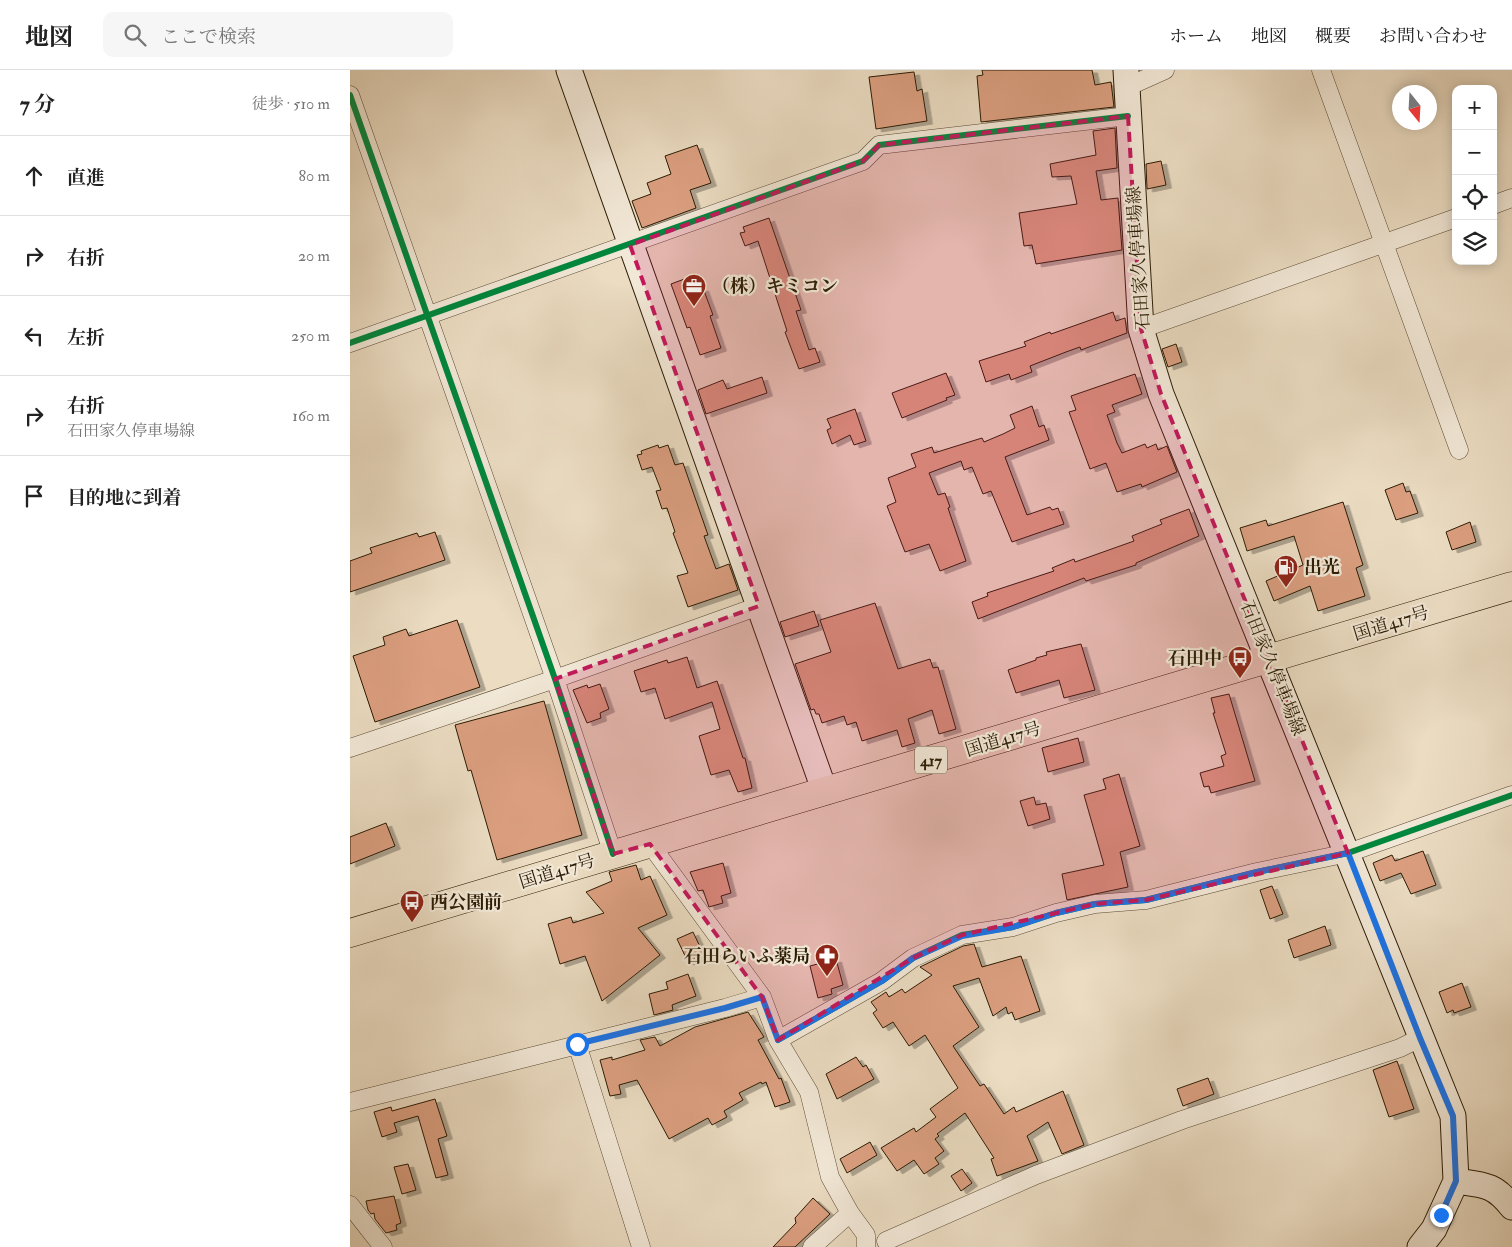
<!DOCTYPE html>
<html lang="ja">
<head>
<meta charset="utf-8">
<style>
	body { margin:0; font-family:"IM FELL Double Pica","Noto Serif JP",serif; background:#f6f6f6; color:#222 }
	.controls { position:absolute; right:15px; top:15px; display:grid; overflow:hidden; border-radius:10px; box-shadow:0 2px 12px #0003 }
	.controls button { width:45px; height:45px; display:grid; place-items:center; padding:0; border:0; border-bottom:1px solid #e0e0e0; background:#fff; color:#222; font:25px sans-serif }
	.compass { position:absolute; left:1042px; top:15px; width:45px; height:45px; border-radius:50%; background:#fff; box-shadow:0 2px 12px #0003; rotate:162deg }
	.stop { position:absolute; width:15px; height:15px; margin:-11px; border:4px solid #1a73e8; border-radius:50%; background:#fff }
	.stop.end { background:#1a73e8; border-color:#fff; box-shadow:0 1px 5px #0008 }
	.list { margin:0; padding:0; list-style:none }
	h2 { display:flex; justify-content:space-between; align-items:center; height:65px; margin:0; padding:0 20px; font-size:21px }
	h2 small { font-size:16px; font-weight:400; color:#767676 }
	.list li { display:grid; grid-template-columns:32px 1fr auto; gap:15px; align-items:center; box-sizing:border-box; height:80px; padding:0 20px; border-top:1px solid #e0e0e0 }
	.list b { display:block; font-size:19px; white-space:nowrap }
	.list p { margin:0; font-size:16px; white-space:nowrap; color:#767676 }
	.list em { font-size:16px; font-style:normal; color:#767676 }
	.icon { flex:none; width:28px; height:28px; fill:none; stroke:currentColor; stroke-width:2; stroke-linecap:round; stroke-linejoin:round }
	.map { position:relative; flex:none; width:1162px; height:1177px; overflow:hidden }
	header { display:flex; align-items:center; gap:30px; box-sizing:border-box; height:70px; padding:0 25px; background:#fff; border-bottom:1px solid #e0e0e0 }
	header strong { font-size:24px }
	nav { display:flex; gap:28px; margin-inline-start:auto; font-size:18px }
	.search { width:350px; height:45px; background:#f6f6f6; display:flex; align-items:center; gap:12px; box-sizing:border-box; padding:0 18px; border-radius:10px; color:#767676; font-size:19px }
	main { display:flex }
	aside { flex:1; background:#fff }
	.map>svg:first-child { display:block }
</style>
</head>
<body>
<header>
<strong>地図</strong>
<div class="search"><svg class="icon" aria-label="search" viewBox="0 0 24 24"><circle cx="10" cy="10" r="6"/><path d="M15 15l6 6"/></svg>ここで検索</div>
<nav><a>ホーム</a><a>地図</a><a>概要</a><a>お問い合わせ</a></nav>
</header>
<main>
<aside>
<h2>7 分<small>徒歩 · 510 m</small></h2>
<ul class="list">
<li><svg class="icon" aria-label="ahead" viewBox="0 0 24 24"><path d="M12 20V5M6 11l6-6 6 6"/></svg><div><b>直進</b></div><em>80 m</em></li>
<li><svg class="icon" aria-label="right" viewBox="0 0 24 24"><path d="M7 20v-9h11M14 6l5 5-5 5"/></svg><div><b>右折</b></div><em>20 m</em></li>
<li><svg class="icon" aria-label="left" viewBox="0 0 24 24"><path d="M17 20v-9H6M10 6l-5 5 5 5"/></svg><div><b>左折</b></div><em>250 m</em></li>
<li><svg class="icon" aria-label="right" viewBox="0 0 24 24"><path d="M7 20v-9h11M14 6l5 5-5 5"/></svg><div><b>右折</b><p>石田家久停車場線</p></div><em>160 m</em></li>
<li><svg class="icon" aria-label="arrive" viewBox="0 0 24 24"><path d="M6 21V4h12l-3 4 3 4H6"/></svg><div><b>目的地に到着</b></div></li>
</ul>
</aside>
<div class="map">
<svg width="1162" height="1177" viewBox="0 0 1162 1177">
	<defs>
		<filter id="shadow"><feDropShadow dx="5.5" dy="3" stdDeviation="0" flood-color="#0004"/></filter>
	</defs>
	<rect width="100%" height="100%" fill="#ebdcc2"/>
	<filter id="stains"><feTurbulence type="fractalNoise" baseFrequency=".004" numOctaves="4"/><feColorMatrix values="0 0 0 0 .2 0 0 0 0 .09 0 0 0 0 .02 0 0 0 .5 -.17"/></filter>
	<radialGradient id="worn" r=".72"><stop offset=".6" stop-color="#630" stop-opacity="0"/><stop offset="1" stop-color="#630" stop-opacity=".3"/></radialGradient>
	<path fill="#db9f80" stroke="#2a1b04" filter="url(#shadow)" d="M632 0H742L745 15 761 12 764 37 631 52 627 6 633 5Z
		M564 2 567 21 572 19 577 51 526 59 519 7Z
		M765 58 767 98 746 101 751 130 768 128 772 180 686 194 682 175 674 176 669 143 727 134 721 106 702 107 700 94 746 85 743 61Z
		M347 75 361 113 340 120 346 138 292 158 282 131 301 124 297 113 321 104 315 86Z
		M811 91 816 115 797 119 796 94Z
		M419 148 451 240 446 241 459 280 465 278 470 292 449 299 435 262 437 261 408 171 395 176 390 163 395 162 393 157Z
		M345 205 350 219 353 218 363 245 360 246 371 278 350 285 340 257 337 258 321 214Z
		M763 242 766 251 775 248 777 263 731 280 730 277 716 282 680 296 682 302 661 310 659 304 636 312 629 291 676 276 674 272 700 262 701 264Z
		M826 274 832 292 818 297 812 279Z
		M596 303 605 325 596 328 597 330 552 348 542 323Z
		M785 304 792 324 762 335 765 342 757 345 767 373 772 383 795 374 797 378 806 374 808 380 817 376 827 402 792 417 791 414 767 422 756 393 740 399 719 342 726 340 721 326Z
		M412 307 417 323 356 344 348 320 373 310 377 319Z
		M682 336 689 357 694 355 699 370 655 387 677 445 700 437 702 440 708 438 714 454 662 472 641 421 633 424 622 397 614 400 611 391 579 403 588 425 595 423 600 437 598 438 616 491 590 501 579 474 555 482 537 436 546 432 538 408 566 397 561 384 582 377 584 383 632 368 634 372 653 364 665 358 660 345Z
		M505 339 516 371 504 375 500 365 482 374 477 360 481 358 477 349Z
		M308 375 309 378 318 375 325 395 333 393 358 465 354 466 366 499 379 494 388 520 338 537 327 506 338 503 323 463 325 462 317 438 312 439 306 421 311 420 302 397 292 400 287 385 292 384 291 381Z
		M1053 413 1056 422 1060 421 1068 443 1046 450 1035 420Z
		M993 432 1013 495 1006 498 1015 526 968 541 960 516 924 531 916 511 953 495 944 466 897 481 890 458 916 450 918 456Z
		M839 439 849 466 786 493V495L736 511 734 508 628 549 622 532 638 526 637 523 704 501 702 498 724 489 725 492 784 471 782 466 812 454 810 450Z
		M1120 452 1126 472 1102 480 1096 462Z
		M85 462 95 490 0 522V491L22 483 20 478 67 463 69 467Z
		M525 533 548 599 580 589 583 598 588 597 606 659 589 664 582 640 558 649 565 673 552 677 547 660 512 671 506 652 497 655 494 646 472 653 469 644H466L464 639 461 640 445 594 481 582 470 550Z
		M464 541 469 556 435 567 430 552Z
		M107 550 130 617 25 652 3 586 35 575 33 567 56 559 59 566Z
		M731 574 745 620 714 628 709 610 666 623 658 600 686 590V588L697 585 696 582Z
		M337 587 347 618 367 611 393 688H395L402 718 388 722 379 700 361 705 349 666 370 659 362 632 315 649 305 618 291 622 284 601 317 590 318 593Z
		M250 614 259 639 250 643 251 648 237 653 223 620 237 615 238 618Z
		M879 624 905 711 861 723 859 716 854 717 850 703 874 696 871 686 876 684 863 643H865L861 628Z
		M194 631 232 765 147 790 121 700 118 701 105 655Z
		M728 668 734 692 698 702 692 678Z
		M769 704 790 776 770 782 778 817 717 830 712 804 754 795 734 725 756 719 753 709Z
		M684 727 686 735 696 733 700 749 678 756 670 731Z
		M36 753 45 776 0 794V767Z
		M1073 781 1086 815 1061 824 1051 803 1030 811 1023 793 1042 785 1045 791Z
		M373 793 381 823 371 826 373 833 359 837 353 820 348 821 340 802Z
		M286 795 291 810 300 806 317 845 288 858 310 885 252 931 235 886 210 894 198 854 221 847 223 853 254 843 236 822 262 811 259 802Z
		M922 816 933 844 920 849 910 820Z
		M975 856 981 875 944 888 938 870Z
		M343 862 354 885 338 892 327 869Z
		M624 874 632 897 671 886 690 941 665 950 662 942 658 944 656 937 643 946 629 908 603 916 629 957 603 976 630 1016 634 1014 654 1044 664 1037 666 1042 713 1021 734 1075 712 1084 698 1052 677 1066 688 1091 647 1106 641 1089 644 1088 615 1043 587 1064 589 1066 585 1069 594 1081 585 1088 589 1094 574 1104 564 1090 547 1101 531 1078 564 1058 566 1062 586 1047 580 1039 608 1018 575 965 559 976 543 952 533 958 523 943 527 940 521 932 536 922 539 927 552 919 555 923 582 905 570 897 613 876Z
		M486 889 493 915 481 919 482 924 468 928 460 896Z
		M338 904 346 926 322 935 323 940 304 945 299 924 318 919 316 912Z
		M1112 913 1121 937 1104 943 1103 940 1097 943 1089 922Z
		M398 942 414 967 408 970 429 1009 431 1008 440 1032 425 1037 416 1012 412 1014 411 1012 389 1023 393 1030 374 1041 377 1047 362 1055 358 1048 319 1069 287 1010 269 1015 271 1024 260 1026 250 990 262 987V990L295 980 290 970 305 967 310 976 345 957Z
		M506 987 513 997 516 995 524 1009 487 1029 476 1004Z
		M1047 991 1064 1039 1039 1047 1023 1000Z
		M858 1008 864 1024 833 1036 827 1019Z
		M85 1029 97 1066 88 1069 98 1105 86 1108 68 1046 44 1053 47 1062 32 1067 24 1042 41 1037 42 1041Z
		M520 1072 527 1085 497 1103 490 1089Z
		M58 1094 66 1120 52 1124 44 1097Z
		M612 1099 622 1113 611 1121 601 1106Z
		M44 1126 51 1153 46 1155 47 1160 36 1163 25 1149 24 1143 21 1144 18 1140 16 1131Z
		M463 1128 480 1144 445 1177H423L446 1153 445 1148Z"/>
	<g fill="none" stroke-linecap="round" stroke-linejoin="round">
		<defs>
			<path id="street" d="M971 0 1109 380
				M777 17 815 0
				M0 25 205 609 263 784
				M1143 135 1162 128
				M791 259 1106 148
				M0 273 513 91 529 75 778 46
				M0 678 205 609 409 536
				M300 774 412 927 428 970 459 1022 480 1107 500 1143 516 1165V1177
				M428 970 532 911 563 888 612 865 663 857 706 843 745 834 796 830 907 802 998 783 1162 725
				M227 974 291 1177
				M0 1032 375 938 412 927
				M0 1135 33 1177
				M536 1171 686 1105 832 1050 1050 978 1070 968
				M462 1177 500 1143"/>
			<path id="secondary" d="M219 0 475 722
				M776 0 791 259 811 324 1103 1046 1106 1111 1084 1159 1070 1177
				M1106 1111C1134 1115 1144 1114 1162 1137"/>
			<path id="highway" d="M0 863 1162 516"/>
		</defs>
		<use href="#street" stroke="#5a4b34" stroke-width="19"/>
		<use href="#secondary" stroke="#2a1b04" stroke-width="27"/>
		<use href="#highway" stroke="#2a1b04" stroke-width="29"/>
		<use href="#street" stroke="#f2e8d7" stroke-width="18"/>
		<use href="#secondary" stroke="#f2e8d7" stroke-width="25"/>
		<use href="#highway" stroke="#ebdcc2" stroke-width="28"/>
		<defs>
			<path id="cycleway" d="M0 25 205 609 263 784
				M0 273 513 91 529 75 778 46
				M428 970 532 911 563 888 612 865 663 857 706 843 745 834 796 830 907 802 998 783 1162 725"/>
		</defs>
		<use href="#cycleway" stroke="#f2e8d7" stroke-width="9"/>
		<use href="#cycleway" stroke="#00873e" stroke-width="6"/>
	</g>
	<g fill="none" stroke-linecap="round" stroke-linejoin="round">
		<path stroke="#1a73e8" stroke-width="6" d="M227 974 375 938 412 927 428 970 532 911 563 888 612 866 663 857 706 843 745 834 796 830 907 802 998 783 1070 968 1103 1046 1106 1111 1091 1145"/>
	</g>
	<path fill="#c2185b" fill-opacity="0.2" stroke="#c2185b" stroke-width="4" stroke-dasharray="10 6" stroke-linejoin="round" d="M778 46 791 259 811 324 998 783 796 830 745 834 612 865 563 888 428 970 412 927 300 774 263 784 205 609 409 536 280 175 513 91 529 75Z"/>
	<defs>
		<symbol id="office-pin" viewBox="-11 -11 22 30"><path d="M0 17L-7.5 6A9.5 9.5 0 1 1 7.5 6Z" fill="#8f2418" stroke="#f2e8d7"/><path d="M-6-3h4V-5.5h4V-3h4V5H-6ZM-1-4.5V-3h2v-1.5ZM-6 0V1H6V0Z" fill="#fff"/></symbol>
		<symbol id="fuel-pin" viewBox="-11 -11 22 30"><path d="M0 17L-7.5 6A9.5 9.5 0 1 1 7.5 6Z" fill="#8f2418" stroke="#f2e8d7"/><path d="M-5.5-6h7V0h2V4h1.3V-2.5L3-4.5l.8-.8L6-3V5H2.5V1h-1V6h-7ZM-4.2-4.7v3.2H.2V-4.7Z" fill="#fff"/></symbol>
		<symbol id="bus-pin" viewBox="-11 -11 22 30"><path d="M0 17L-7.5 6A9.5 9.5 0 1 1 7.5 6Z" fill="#8f2418" stroke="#f2e8d7"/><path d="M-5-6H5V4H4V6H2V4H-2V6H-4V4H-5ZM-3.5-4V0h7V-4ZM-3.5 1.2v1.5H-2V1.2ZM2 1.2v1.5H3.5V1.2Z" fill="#fff"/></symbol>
		<symbol id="pharmacy-pin" viewBox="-11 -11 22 30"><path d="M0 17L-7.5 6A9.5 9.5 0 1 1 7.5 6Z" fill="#8f2418" stroke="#f2e8d7"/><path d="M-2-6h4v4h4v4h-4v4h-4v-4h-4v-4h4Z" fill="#fff"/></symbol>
	</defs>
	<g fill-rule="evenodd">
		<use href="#office-pin" x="330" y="202" width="28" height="38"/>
		<use href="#fuel-pin" x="922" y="483" width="28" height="38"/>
		<use href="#bus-pin" x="876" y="574" width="28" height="38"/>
		<use href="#bus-pin" x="48" y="818" width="28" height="38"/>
		<use href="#pharmacy-pin" x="463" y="872" width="28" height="38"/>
	</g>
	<g text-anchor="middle" stroke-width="4.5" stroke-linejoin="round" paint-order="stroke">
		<rect fill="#f2e8d7" stroke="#665843" stroke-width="1" x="565" y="676.5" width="32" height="27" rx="4"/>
		<g font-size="16" font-weight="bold" fill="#2a1b04">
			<text x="581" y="696">417</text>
		</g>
		<g font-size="18" fill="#2a1b04" stroke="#f2e8d7">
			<text transform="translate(788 188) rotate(-94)" y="6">石田家久停車場線</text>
			<text transform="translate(1041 553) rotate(-17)" y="6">国道417号</text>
			<text transform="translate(923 598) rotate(68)" y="6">石田家久停車場線</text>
			<text transform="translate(653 669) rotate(-17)" y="6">国道417号</text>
			<text transform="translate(207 801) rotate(-17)" y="6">国道417号</text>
		</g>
		<g font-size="18" font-weight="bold" fill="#2a1b04" stroke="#f2e8d7" text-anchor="start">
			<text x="362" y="222">（株）キミコン</text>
			<text x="954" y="503">出光</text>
			<text x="872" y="594" text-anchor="end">石田中</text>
			<text x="80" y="838">西公園前</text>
			<text x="460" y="892" text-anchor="end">石田らいふ薬局</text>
		</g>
	</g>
	<rect width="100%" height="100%" filter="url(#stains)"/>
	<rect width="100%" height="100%" fill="url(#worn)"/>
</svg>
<div class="controls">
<button>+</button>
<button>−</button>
<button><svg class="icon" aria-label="locate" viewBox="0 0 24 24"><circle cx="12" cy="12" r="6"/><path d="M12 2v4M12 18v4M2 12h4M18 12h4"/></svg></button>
<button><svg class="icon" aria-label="layers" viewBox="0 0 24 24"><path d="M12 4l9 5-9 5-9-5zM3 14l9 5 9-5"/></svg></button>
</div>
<svg class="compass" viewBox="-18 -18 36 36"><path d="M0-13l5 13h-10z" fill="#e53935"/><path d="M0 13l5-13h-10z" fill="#767676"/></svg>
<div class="stop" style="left:227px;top:974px"></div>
<div class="stop end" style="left:1091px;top:1145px"></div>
</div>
</main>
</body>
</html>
